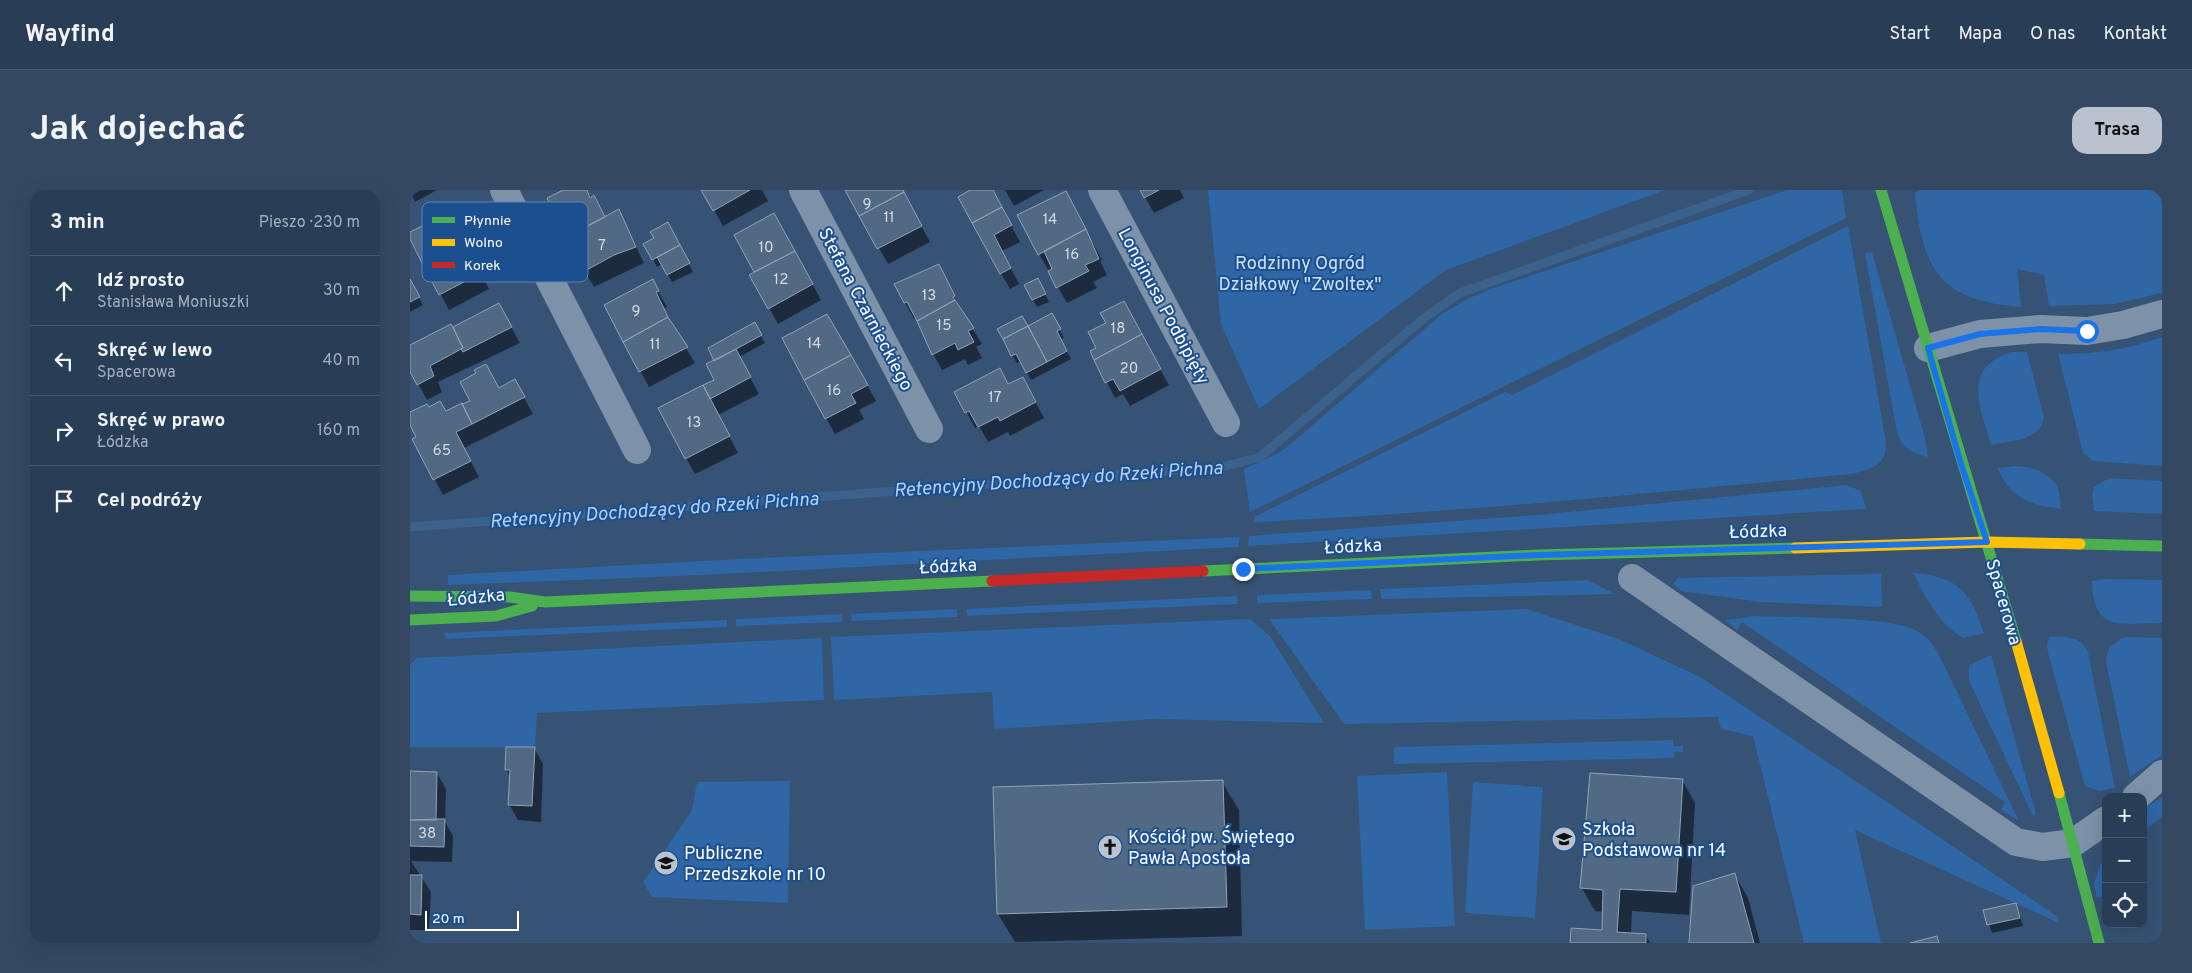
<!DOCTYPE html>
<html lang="pl">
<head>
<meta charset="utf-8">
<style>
	body { margin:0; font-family:Overpass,sans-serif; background:#344961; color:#f1f3f6 }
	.controls { position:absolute; right:15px; bottom:15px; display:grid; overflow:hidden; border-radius:10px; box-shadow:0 5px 20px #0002 }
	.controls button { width:45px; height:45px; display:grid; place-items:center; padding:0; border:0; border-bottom:1px solid #44576d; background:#283e57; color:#f1f3f6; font:25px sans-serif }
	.scale { position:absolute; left:15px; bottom:12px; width:94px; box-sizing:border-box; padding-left:5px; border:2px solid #fff; border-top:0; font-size:14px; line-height:18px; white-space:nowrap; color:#fff; -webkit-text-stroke:4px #1b4f8f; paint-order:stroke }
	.stop { position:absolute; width:15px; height:15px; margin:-11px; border:4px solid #1a73e8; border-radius:50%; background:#fff }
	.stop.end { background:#1a73e8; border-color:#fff; box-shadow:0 1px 5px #0008 }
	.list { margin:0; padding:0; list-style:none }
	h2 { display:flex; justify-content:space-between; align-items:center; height:65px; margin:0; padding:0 20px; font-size:21px }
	h2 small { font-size:16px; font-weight:400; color:#a5aeba }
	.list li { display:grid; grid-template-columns:32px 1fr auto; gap:15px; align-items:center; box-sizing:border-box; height:70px; padding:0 20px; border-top:1px solid #44576d }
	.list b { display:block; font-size:19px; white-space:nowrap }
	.list p { margin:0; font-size:16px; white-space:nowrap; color:#a5aeba }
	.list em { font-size:16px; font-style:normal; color:#a5aeba }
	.icon { flex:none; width:28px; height:28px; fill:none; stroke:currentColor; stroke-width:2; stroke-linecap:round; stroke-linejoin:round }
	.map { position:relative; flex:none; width:1752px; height:753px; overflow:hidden; border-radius:15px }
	header { display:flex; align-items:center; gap:30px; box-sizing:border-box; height:70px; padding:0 25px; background:#283e57; border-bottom:1px solid #44576d }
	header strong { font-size:24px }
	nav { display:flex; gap:28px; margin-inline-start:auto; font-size:18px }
	.intro { display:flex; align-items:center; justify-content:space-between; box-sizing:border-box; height:120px; padding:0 30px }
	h1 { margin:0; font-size:35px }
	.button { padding:12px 22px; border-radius:15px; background:#b9c2ce; color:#111; font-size:18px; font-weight:700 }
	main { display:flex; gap:30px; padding:0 30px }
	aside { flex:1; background:#283e57; border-radius:15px; box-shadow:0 5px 20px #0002 }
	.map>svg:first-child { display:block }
</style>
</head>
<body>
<header>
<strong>Wayfind</strong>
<nav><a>Start</a><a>Mapa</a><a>O nas</a><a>Kontakt</a></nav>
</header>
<div class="intro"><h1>Jak dojechać</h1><a class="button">Trasa</a></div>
<main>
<aside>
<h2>3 min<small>Pieszo · 230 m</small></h2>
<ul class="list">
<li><svg class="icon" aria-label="ahead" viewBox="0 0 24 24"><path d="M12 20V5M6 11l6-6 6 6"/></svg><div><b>Idź prosto</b><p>Stanisława Moniuszki</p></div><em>30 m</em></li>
<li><svg class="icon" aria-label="left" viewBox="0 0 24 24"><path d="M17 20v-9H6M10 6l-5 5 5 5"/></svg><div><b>Skręć w lewo</b><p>Spacerowa</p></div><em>40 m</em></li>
<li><svg class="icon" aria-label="right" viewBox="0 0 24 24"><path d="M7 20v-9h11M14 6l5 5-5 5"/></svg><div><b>Skręć w prawo</b><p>Łódzka</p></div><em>160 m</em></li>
<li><svg class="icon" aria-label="arrive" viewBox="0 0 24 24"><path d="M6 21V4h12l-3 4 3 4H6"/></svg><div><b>Cel podróży</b></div></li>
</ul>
</aside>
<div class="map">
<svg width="1752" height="753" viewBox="0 0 1752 753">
	<rect width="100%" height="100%" fill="#365274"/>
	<path fill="#2f66a5" d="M798 0H1255L1036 80 849 219 811 134Z
		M1378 0H1432L1436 28 840 322 834 279 869 263 884 251 1032 124 1057 109 1081 99Z
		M1511 0H1752V103L1704 114 1639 116 1634 85 1607 79 1611 117C1530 111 1512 80 1505 3Z
		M1438 36 1476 252C1477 275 1461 280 1441 284 1242 303 1044 323 844 332V327L1095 202 1102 205Z
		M1462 62 1515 248 1518 267C1502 263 1493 259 1487 243L1455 63Z
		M1752 147V276L1683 271 1673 263 1648 164C1687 164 1715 160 1752 147Z
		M1601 162H1617L1634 227C1631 251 1601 251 1581 255 1570 218 1551 178 1601 162Z
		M1605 276C1620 276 1643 283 1648 299 1650 305 1650 313 1651 319 1618 314 1602 309 1587 278Z
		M1699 288 1752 291V324L1684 321 1682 306 1684 297Z
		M1437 295 1451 301 1456 319 838 356 839 346 1127 325Z
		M830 347 828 357 293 385 38 395V385L329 369Z
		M1503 383C1549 387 1559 400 1574 443L1553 448C1528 433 1516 408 1503 383Z
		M1471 384 1472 417 1351 412 1271 401 1263 394 1268 388Z
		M1694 389 1752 390V433C1712 433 1683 444 1682 391Z
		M1177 390 1205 404 972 409 970 399Z
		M961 400 962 409 847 413V405Z
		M827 406 828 414 557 426 556 419Z
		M547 419 548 427 442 431 441 424Z
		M1117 419 1209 449 1292 488 1648 727 1649 733 1445 640 1471 753H1394L1343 546 1311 539 1308 527 934 534 859 429Z
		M432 424V432L326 436V429Z
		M1346 426C1383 428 1481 425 1509 442 1521 449 1526 460 1532 471L1609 631 1591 620 1595 612 1332 432 1327 440 1315 430Z
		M840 429 860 446 914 533 745 529 584 539 582 502 424 510 421 447Z
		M317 430V437L36 449 34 443Z
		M1639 447C1656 447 1670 445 1678 462L1705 598 1689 601 1675 596 1638 463 1637 455Z
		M1716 447 1752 448V565L1720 587 1696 472C1696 458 1703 452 1716 447Z
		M412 448 414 510 127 523 125 557H0V475L7 468Z
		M1581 465 1626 624 1623 626 1559 491V475Z
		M1263 550V556H1273V562H1264V568L984 574V557Z
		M1037 582 1045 736 955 740 947 586Z
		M380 591 378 713 242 707 233 692 282 620 287 592Z
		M1063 592 1133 597 1125 728 1055 723Z
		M1752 607V627L1733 641V619Z
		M1696 660V705L1687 708 1684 693Z"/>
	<path fill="#0007" d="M0 0H27L5 12Z
		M155 0H176L195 28 209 21 234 73 184 97 171 75 167 78 158 62 148 27Z
		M293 0H352L358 11 313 36Z
		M436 0H492L520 52 478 74Z
		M563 0H582L610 52 592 61 609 94 600 99 591 83Z
		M595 0H634L604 16Z
		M731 0H770L774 8 744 23Z
		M664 18 692 70 690 71 697 85 683 92 687 98 657 113 629 64Z
		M49 41 63 54 75 77 69 80 79 99 39 120 0 44Z
		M373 41 411 110 368 134 341 85 345 83 325 45Z
		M262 42 283 82 262 92 252 74 247 77 235 54Z
		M529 75 552 122 572 154 566 157 572 168 558 175 555 169 532 180 514 147 507 128 504 129 485 94Z
		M0 91 13 115 0 122Z
		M242 91 257 117 254 118 263 137 285 173 239 197 195 116Z
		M632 97 639 112 627 117 623 109Z
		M713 113 759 195 720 216 713 204 705 208 681 162 688 158 698 133Z
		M89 115 110 153 28 192 32 202 17 210 0 179V157L43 138Z
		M642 125 654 148 650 149 661 169 621 190 611 171 607 173 602 165Z
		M422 133 466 211 449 220 454 229 425 244 416 228Z
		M344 134 355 153 329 167 349 204 308 225 328 263 285 284 276 268 306 190V171Z
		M68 184 89 199 105 191 123 224 54 258 69 287 33 305 4 250 7 247 0 233V223L19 219 36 223 62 212Z
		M613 188 634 228 600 246 598 242 578 252 569 236 565 238 546 202 598 195Z
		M124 558 133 574 131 632 108 630 99 614 101 587 96 580Z
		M0 582 27 583 36 599 35 632 43 646 42 672 1 671 21 702 19 740H0Z
		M1272 590 1285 613 1279 725 1222 721 1221 744 1236 745 1240 753H1161L1193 741 1194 722 1185 721 1172 698Z
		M812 592 829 620 832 746 605 752 588 724Z
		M1325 685 1338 708 1350 753H1280Z
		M1606 714 1613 736 1582 743 1574 721Z"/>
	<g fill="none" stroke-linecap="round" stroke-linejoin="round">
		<path stroke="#3b618d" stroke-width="9" d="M0 337 812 277 850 267 1013 129 1050 103 1339 0"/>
	</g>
	<path fill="#526984" stroke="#92a2b6" d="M153 0H177L180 8 184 5 195 27 151 50 140 29 146 26 137 8Z
		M291 0H340L303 21Z
		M435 0H493L494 2 449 26Z
		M560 0H583L592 17 562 33 548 7Z
		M730 0H749L734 8Z
		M656 1 676 39 628 65 607 25Z
		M494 2 512 36 467 59 449 26Z
		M592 17 602 35 584 45 601 78 590 84 562 33Z
		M209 19 226 57 204 65 173 82 162 60 157 63 151 50Z
		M40 22 49 40 55 37 62 51 14 77 0 49V42Z
		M364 23 385 61 344 82 324 45Z
		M258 32 270 55 242 70 233 54 244 48 240 42Z
		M676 39 689 69 675 75 679 81 646 98 638 81 642 79 634 61Z
		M62 51 67 61 61 64 71 83 29 105 14 77Z
		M270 55 280 73 257 85 247 67Z
		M385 61 403 94 358 119 339 85Z
		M529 74 545 106 543 107 545 110 507 131 497 112 494 113 484 94Z
		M628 88 636 104 622 110 614 95Z
		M0 89 10 107 0 112Z
		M243 89 249 101 246 102 258 127 213 152 194 115Z
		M545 110 564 138 558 141 564 152 548 160 545 153 522 165 507 131Z
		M714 111 732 144 684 170 680 161 686 158 678 142 696 133 690 123Z
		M89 113 102 137 53 162 51 159 53 158 43 137Z
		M642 123 651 139 647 141 657 161 637 172 618 136Z
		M417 124 441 165 394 190 372 148Z
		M612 126 618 136 593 149 587 139Z
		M258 127 278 157 229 182 213 152Z
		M345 132 352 145 304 171 298 158Z
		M41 134 53 158 20 176 24 186 7 195 0 182V155Z
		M618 136 637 172 616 183 606 164 601 166 593 149Z
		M732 144 751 179 710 201 703 189 695 193 684 170Z
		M326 159 341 187 300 209 293 195 304 190 296 174Z
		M441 165 458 195 441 204 446 213 415 229 394 190Z
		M76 174 89 198 105 189 115 207 62 234 52 214 60 211 50 192 66 183 64 180Z
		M590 178 598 194 613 187 626 212 590 231 588 227 568 237 559 221 555 223 544 202Z
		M293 195 320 246 275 269 248 218Z
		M30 211 36 221 52 213 62 234 46 242 61 271 23 290 2 249 6 247 0 235V222L17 214 19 217Z
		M96 557H125L122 616 98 615 100 580H95Z
		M0 581 27 582 26 630H0Z
		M1180 583 1273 589 1266 702 1210 699 1207 742 1236 744V753H1160L1161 738 1192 740 1193 700 1170 698Z
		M813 590 817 717 587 724 583 597Z
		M27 629H35L34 657 0 656V630Z
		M1325 683 1344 753H1279L1283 696Z
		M0 685H12L11 725 0 724Z
		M1606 713 1610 728 1577 735 1573 720Z
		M1527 746 1529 753H1500Z"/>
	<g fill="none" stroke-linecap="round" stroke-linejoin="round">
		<path stroke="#7d92a8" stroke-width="28" d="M94 0 227 260
			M393 0 519 239
			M692 0 816 233
			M1518 158 1570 144 1630 139 1677 141 1713 135 1752 124
			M1222 388 1606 652 1633 657 1663 653 1696 630
			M1726 607 1752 584"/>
		<path stroke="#4caf50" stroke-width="11" d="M1471 0 1606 451
			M1670 354 1752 356
			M793 381 1128 365 1385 358
			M0 406 100 407 135 412 582 391
			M0 430 86 426 122 416
			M1649 603 1689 753"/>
		<path stroke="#ffc107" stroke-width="11" d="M1385 358 1577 352 1670 354
			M1606 451 1649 603"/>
		<path stroke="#c62828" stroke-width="11" d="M582 391 793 381"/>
	</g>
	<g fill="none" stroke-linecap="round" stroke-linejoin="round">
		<path stroke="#1a73e8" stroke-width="6" d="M833 379 1128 365 1577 352 1551 274 1518 158 1570 144 1630 139 1677 141"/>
	</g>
	<defs>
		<symbol id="school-disc" viewBox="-11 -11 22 22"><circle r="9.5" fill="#b9c2ce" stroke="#1b4f8f"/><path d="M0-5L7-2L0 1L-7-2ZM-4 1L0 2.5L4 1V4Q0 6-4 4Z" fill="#111"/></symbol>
		<symbol id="church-disc" viewBox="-11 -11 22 22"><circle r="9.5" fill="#b9c2ce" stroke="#1b4f8f"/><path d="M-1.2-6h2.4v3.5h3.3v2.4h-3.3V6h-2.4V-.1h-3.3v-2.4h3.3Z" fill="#111"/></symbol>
	</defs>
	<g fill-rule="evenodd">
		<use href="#school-disc" x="1140" y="635" width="28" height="28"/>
		<use href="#church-disc" x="686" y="643" width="28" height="28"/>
		<use href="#school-disc" x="242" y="659" width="28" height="28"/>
	</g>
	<g text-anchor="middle" stroke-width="4" stroke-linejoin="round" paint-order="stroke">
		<g font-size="15" fill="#d4dae0">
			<text x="457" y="19">9</text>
			<text x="479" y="32">11</text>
			<text x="640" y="34">14</text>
			<text x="192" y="60">7</text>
			<text x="356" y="62">10</text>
			<text x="662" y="69">16</text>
			<text x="371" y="94">12</text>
			<text x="519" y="110">13</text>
			<text x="226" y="126">9</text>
			<text x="534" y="140">15</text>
			<text x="708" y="143">18</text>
			<text x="404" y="158">14</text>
			<text x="245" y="159">11</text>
			<text x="719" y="183">20</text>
			<text x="424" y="205">16</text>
			<text x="585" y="212">17</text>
			<text x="284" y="237">13</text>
			<text x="32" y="265">65</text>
			<text x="17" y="648">38</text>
		</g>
		<g font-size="18" fill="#cfe3fa" stroke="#1b4f8f">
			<text x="890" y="79">Rodzinny Ogród<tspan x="890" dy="21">Działkowy "Zwoltex"</tspan></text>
		</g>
		<g font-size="18" fill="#fff" stroke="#1b4f8f">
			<text transform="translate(754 116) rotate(62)" y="6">Longinusa Podbipięty</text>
			<text transform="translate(456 119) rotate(62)" y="6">Stefana Czarnieckiego</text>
			<text transform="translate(1348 341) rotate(-2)" y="6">Łódzka</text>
			<text transform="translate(943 356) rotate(-3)" y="6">Łódzka</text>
			<text transform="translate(538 376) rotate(-3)" y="6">Łódzka</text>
			<text transform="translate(66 407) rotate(-6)" y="6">Łódzka</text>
			<text transform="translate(1594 412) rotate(74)" y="6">Spacerowa</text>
		</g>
		<g font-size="18" fill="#fff" stroke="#1b4f8f" text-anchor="start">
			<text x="1172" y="645">Szkoła<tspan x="1172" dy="21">Podstawowa nr 14</tspan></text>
			<text x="718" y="653">Kościół pw. Świętego<tspan x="718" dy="21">Pawła Apostoła</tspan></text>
			<text x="274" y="669">Publiczne<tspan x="274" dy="21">Przedszkole nr 10</tspan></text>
		</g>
		<g font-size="19" font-style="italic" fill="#b5d3f5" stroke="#1b4f8f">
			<text transform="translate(648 288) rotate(-4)" y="7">Retencyjny Dochodzący do Rzeki Pichna</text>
			<text transform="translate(244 319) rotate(-4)" y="7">Retencyjny Dochodzący do Rzeki Pichna</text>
		</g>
	</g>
	<rect x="12" y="12" width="166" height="80" rx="8" fill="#1b4f8f" stroke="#5f84b1" stroke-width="1"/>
	<rect x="22" y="27" width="23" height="6" fill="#4caf50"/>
	<rect x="22" y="49" width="23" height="7" fill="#ffc107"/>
	<rect x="22" y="72" width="23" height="6" fill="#c62828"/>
	<g font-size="14" fill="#fff">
		<text x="54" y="35">Płynnie</text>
		<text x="54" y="57">Wolno</text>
		<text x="54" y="80">Korek</text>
	</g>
</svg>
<div class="controls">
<button>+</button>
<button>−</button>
<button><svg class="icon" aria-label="locate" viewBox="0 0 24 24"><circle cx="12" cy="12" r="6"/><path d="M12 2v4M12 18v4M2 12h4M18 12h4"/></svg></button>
</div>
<div class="scale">20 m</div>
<div class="stop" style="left:1677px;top:141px"></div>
<div class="stop end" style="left:833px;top:379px"></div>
</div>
</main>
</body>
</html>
